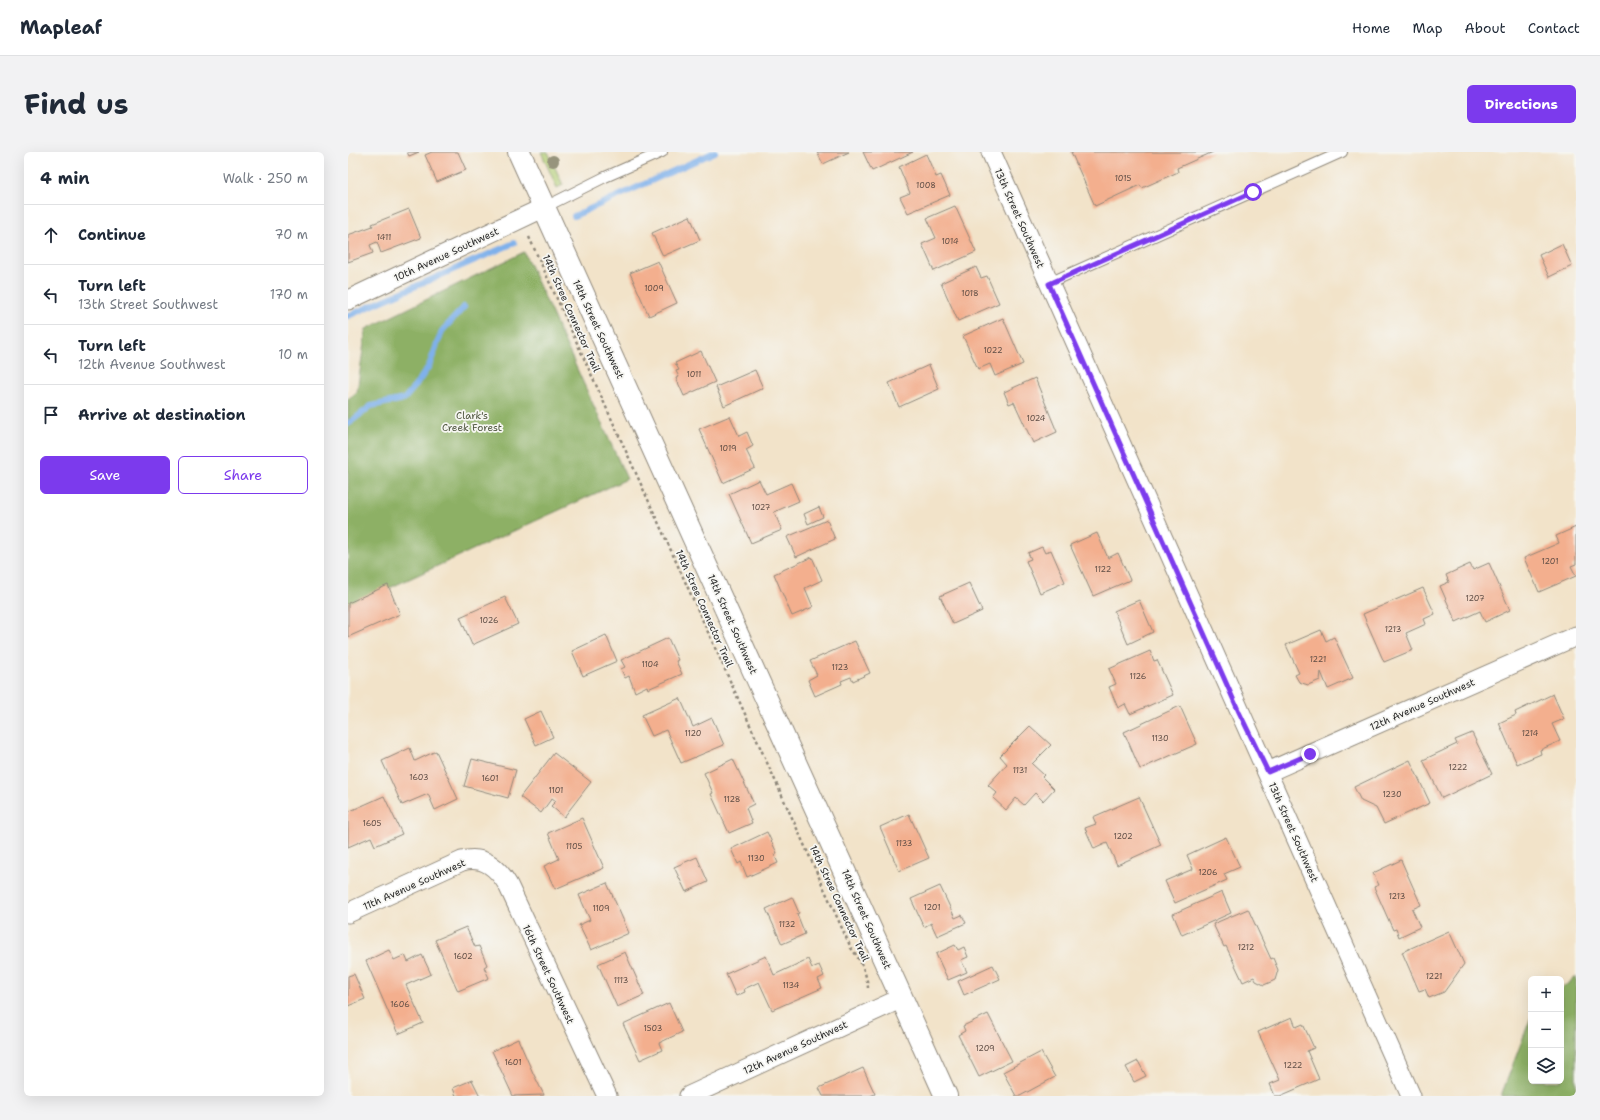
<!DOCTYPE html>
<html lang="en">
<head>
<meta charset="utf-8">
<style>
	body { margin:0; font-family:"Shantell Sans",sans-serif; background:#f2f2f3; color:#1f2937 }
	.controls { position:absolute; right:12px; bottom:12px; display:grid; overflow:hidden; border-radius:6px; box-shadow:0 4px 16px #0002 }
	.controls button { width:36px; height:36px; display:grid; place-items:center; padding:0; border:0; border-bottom:1px solid #e0e1e3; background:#fff; color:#1f2937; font:20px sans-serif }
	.stop { position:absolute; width:12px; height:12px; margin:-9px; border:3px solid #7c3aed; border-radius:50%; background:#fff }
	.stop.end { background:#7c3aed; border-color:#fff; box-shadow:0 1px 4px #0008 }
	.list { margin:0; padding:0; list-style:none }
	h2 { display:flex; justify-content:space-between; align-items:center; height:52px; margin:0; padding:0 16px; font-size:17px }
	h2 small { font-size:13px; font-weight:400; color:#747a83 }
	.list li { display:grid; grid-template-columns:26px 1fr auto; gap:12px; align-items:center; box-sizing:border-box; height:60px; padding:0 16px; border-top:1px solid #e0e1e3 }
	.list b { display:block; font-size:15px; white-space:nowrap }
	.list p { margin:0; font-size:13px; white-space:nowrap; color:#747a83 }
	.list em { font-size:13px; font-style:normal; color:#747a83 }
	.actions { display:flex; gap:8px; padding:12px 16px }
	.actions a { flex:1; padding:9px 0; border:1px solid #7c3aed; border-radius:6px; text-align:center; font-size:14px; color:#7c3aed }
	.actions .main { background:#7c3aed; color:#fff }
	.icon { flex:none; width:22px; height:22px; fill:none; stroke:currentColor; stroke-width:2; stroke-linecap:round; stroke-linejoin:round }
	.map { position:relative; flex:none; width:1228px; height:944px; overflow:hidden; border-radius:6px }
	header { display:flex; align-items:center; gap:24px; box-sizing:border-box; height:56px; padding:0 20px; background:#fff; border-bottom:1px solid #e0e1e3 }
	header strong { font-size:19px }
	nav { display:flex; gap:22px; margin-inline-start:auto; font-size:14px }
	.intro { display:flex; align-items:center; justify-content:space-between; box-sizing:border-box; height:96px; padding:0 24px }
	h1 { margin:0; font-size:28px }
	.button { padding:10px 18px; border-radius:6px; background:#7c3aed; color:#fff; font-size:14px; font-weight:700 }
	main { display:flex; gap:24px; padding:0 24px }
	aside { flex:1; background:#fff; border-radius:6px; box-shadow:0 4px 16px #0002 }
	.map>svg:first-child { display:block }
</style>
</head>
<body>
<header>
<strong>Mapleaf</strong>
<nav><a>Home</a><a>Map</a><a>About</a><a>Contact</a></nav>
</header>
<div class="intro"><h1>Find us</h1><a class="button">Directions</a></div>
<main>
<aside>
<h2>4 min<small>Walk · 250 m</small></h2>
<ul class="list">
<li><svg class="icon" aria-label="ahead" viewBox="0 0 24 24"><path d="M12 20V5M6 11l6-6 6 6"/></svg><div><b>Continue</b></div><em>70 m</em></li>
<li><svg class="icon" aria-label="left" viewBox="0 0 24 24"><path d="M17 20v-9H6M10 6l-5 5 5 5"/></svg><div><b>Turn left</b><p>13th Street Southwest</p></div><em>170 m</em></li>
<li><svg class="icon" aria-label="left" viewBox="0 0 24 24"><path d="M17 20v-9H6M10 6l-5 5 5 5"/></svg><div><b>Turn left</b><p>12th Avenue Southwest</p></div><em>10 m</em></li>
<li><svg class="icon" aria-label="arrive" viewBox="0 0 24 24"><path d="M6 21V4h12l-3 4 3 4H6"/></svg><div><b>Arrive at destination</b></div></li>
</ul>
<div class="actions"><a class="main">Save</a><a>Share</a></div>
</aside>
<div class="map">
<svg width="1228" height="944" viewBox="0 0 1228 944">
	<rect width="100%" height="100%" fill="#f6f6f2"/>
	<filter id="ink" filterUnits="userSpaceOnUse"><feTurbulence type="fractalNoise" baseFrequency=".025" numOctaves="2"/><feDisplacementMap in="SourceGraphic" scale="8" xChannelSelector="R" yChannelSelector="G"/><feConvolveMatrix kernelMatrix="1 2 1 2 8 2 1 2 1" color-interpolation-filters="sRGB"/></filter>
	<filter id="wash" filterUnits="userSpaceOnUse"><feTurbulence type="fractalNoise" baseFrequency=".012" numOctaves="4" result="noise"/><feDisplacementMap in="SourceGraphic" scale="16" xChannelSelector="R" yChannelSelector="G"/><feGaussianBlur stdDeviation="0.9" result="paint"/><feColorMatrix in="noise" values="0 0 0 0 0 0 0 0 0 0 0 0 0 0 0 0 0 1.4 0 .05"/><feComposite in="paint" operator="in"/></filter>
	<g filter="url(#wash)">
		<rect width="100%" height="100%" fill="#f2e3c9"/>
		<path fill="#b2cd73" stroke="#6e7c4f" d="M193 0H200L215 33 209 36Z"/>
		<path fill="#8db065" stroke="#5c6e48" d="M176 100 279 327 0 455V247L9 240 18 177Z
			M1228 825V944H1154V941L1183 865V929H1213V837Z"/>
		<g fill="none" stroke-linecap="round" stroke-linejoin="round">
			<path stroke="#7fb1eb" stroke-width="6" d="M226 64 367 0
				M0 164 166 91
				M0 272 23 254 56 247 68 233 81 214 94 179 116 155"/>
		</g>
		<g id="blocks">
			<path fill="#f3af8e" d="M59 0H71L61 4Z
				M84 0H110L118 18 89 30 77 3Z
				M469 0H501L475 12Z
				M515 0H565L524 19Z
				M723 0H865L829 16 830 20 794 36 792 33 747 54Z
				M578 2 588 25 593 23 602 43 560 61 552 45 562 41 551 15Z
				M607 54 628 100 586 119 574 92 588 86 579 66Z
				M61 57 73 86 33 101 29 90 22 93 25 101 0 110V83L25 74 24 72Z
				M342 64 352 88 315 104 304 81Z
				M1214 92 1224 114 1201 125 1191 103Z
				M310 109 329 151 301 164 282 121Z
				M628 115 633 126 639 124 651 151 610 169 593 131Z
				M655 166 675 212 647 224 642 212 630 217 615 184Z
				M353 199 367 230 336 244 328 226 331 225 328 219 331 218 327 211Z
				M581 213 591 237 551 255 541 231Z
				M407 218 415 236 376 254 368 235Z
				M687 226 709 280 685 291 666 250 661 252 656 240Z
				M382 264 391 284 399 280 405 294 398 298 407 316 375 331 351 277Z
				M411 328 418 342 443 331 451 349 426 360 434 378 403 391 381 342Z
				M471 355 475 365 460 372 456 362Z
				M479 368 487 387 448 405 439 385Z
				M1228 375V412L1223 414 1228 424 1191 440 1176 406 1211 391 1208 384Z
				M749 381 760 406 770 401 782 428 745 444 722 393Z
				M694 395 697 401 703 398 717 430 692 441 678 409 683 407 680 401Z
				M464 405 474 428 457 436 465 455 444 464 426 422Z
				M1141 411 1162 458 1137 470 1132 459 1108 470 1092 434 1101 430 1098 423 1122 412 1125 418Z
				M621 431 634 459 605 472 592 444Z
				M40 433 52 462 0 485V451Z
				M1075 436 1087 462 1076 467 1078 472 1058 481 1065 498 1036 510 1015 462Z
				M157 445 170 472 124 493 112 465Z
				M791 448 805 480 780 492 766 459Z
				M973 478 978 489 986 485 1005 526 980 537 973 520 972 528 960 533 951 530 947 523 951 521 938 493Z
				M258 483 269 509 235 524 224 499Z
				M320 486 330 508 328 509 334 522 300 537 299 534 287 540 281 524 277 526 273 517 277 515 273 508Z
				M507 489 522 521 505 529 503 525 493 529 494 532 467 544 460 528 469 523 462 509Z
				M802 499 806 509 809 508 825 543 782 562 777 552 770 556 761 535 768 532 761 517Z
				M1205 542 1216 567 1204 572 1212 589 1192 598 1193 602 1169 612 1151 571 1168 563 1167 560Z
				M332 546 345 575 364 566 376 593 333 611 318 578 304 584 294 563Z
				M832 554 849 592 792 617 776 580Z
				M193 559 205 585 188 593 176 567Z
				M682 574 703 593 684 612 696 623 694 625 706 637 695 649 687 641 676 653 668 646 658 658 645 646 649 641 640 633 659 612 652 604Z
				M1124 581 1144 622 1094 646 1075 608 1109 592 1107 588Z
				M62 596 67 609 88 599 110 647 87 658 80 642 54 653 34 609Z
				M206 601 243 630 216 665 203 654 208 649 204 646 193 661 172 645Z
				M124 607 168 618 160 646 116 634Z
				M385 607 406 652 398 656 404 671 381 681 363 642 365 641 356 621Z
				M1062 608 1082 651 1036 672 1028 656 1013 649 1006 635Z
				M36 644 54 682 27 694 23 685 0 695V660Z
				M791 645 813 693 769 713 759 691 746 697 737 676 748 672 745 665Z
				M561 662 581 706 551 719 532 675Z
				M234 666 256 716 207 737 196 714 211 707 200 681Z
				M419 680 429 701 426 702 430 711 399 725 393 710 390 712 383 697Z
				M878 685 892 715 876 722 879 728 827 751 817 729 845 717 839 703Z
				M349 705 360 730 338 740 326 715Z
				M1053 708 1073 753 1064 757 1072 775 1051 785 1048 777 1045 778 1026 735 1031 733 1025 721Z
				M259 731 281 781 243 798 231 773 242 768 231 743Z
				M592 734 607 766 614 763 618 771 589 784 583 771 576 775 563 747Z
				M874 740 883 761 834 783 825 762Z
				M444 745 451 761 449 762 457 782 434 792 418 757Z
				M900 757 923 807 925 806 930 818 927 828 916 833 908 829 906 825 895 830 878 794 876 795 865 772Z
				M118 775 127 795 131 794 139 813 136 815 141 826 110 839 87 788Z
				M1101 779 1116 812 1096 840 1081 846 1077 837 1071 839 1054 800Z
				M607 793 610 798 616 795 620 805 613 808 619 820 600 828 588 802Z
				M41 798 46 808 57 803 60 810 74 803 83 822 58 833 75 871 50 882 18 809Z
				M277 800 296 843 269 855 250 812Z
				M418 804 426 823 460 807 464 816 471 813 476 824 470 827 474 836 424 858 411 830 396 837 397 840 388 844 378 822Z
				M645 813 652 827 616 843 610 829Z
				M6 822 17 847 0 854V824Z
				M321 851 334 880 311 891 314 898 292 908 275 872Z
				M640 862 664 909 631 925 610 883 617 879 615 874Z
				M944 865 948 875 955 872 966 896 959 899 971 927 932 944H927L922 932 932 928 910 880Z
				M170 887 185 921 196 943 165 944 144 899Z
				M693 900 707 925 672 944H668L655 920Z
				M790 909 798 924 786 930 778 915Z
				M515 916 527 942 522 944H475L471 936Z
				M124 928 132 944H108L105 936Z"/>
		</g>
	</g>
	<g filter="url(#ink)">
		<use href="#blocks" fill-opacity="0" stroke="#8e877a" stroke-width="1"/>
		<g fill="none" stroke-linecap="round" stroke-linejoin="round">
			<defs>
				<path id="service" d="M195 56 257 25 314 0
					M701 131 994 0"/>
				<path id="minor" d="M643 0 1063 944
					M0 148 195 56
					M920 620 1228 484
					M0 761 114 709C136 703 150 716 160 733L259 944
					M341 944 554 846"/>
				<path id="tertiary" d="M171 0 598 944"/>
			</defs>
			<use href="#service" stroke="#8e877a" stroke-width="12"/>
			<use href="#minor" stroke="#8e877a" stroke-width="21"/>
			<use href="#tertiary" stroke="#8e877a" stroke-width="24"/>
			<path stroke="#8e877a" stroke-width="2.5" stroke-dasharray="3 3" stroke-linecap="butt" d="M181 85 503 796C512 807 519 822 520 836"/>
			<use href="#service" stroke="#fff" stroke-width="10"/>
			<use href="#minor" stroke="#fff" stroke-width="19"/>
			<use href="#tertiary" stroke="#fff" stroke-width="22"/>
		</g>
		<circle fill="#97947c" cx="205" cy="9" r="6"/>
	</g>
	<g fill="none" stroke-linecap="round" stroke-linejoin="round" filter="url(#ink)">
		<path stroke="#7c3aed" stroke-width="5" d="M905 40 701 132 891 560 920 620 962 602"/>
	</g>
	<g text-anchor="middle" stroke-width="3.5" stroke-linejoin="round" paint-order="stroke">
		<g font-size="8" fill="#5d4c44">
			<text x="775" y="29">1015</text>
			<text x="578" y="36">1008</text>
			<text x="36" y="88">1411</text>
			<text x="602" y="92">1014</text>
			<text x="306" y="139">1009</text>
			<text x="622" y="144">1018</text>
			<text x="645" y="201">1022</text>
			<text x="346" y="225">1011</text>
			<text x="688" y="269">1024</text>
			<text x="380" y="299">1019</text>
			<text x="413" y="358">1027</text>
			<text x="1202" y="412">1201</text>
			<text x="755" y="420">1122</text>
			<text x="1127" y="449">1207</text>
			<text x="141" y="471">1026</text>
			<text x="1045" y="480">1213</text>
			<text x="970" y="510">1221</text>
			<text x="302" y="515">1104</text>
			<text x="492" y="518">1123</text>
			<text x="790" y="527">1126</text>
			<text x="345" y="584">1120</text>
			<text x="1182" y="584">1214</text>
			<text x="812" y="589">1130</text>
			<text x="1110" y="618">1222</text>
			<text x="672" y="621">1131</text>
			<text x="71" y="628">1603</text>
			<text x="142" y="629">1601</text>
			<text x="208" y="641">1101</text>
			<text x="1044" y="645">1230</text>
			<text x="384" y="650">1128</text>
			<text x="24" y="674">1605</text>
			<text x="775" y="687">1202</text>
			<text x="556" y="694">1133</text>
			<text x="226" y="697">1105</text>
			<text x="408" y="709">1130</text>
			<text x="860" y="723">1206</text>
			<text x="1049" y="747">1213</text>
			<text x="584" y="758">1201</text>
			<text x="253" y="759">1109</text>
			<text x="439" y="775">1132</text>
			<text x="898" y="798">1212</text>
			<text x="115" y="807">1602</text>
			<text x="1086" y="827">1221</text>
			<text x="273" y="831">1113</text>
			<text x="443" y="836">1134</text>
			<text x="52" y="855">1606</text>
			<text x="305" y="879">1503</text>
			<text x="637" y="899">1209</text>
			<text x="165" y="913">1601</text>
			<text x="945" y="916">1222</text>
		</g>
		<g font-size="10" fill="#2b2b2b" stroke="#f6f6f2">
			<text transform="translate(672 66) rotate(66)" y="4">13th Street Southwest</text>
			<text transform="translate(98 102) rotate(-25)" y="4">10th Avenue Southwest</text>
			<text transform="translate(224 161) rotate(66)" y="4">14th Stree Connector Trail</text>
			<text transform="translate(251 177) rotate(65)" y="4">14th Street Southwest</text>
			<text transform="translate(357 456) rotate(66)" y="4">14th Stree Connector Trail</text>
			<text transform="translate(385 472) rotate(66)" y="4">14th Street Southwest</text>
			<text transform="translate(1074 552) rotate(-24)" y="4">12th Avenue Southwest</text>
			<text transform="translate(946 680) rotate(66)" y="4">13th Street Southwest</text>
			<text transform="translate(66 732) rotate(-24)" y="4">11th Avenue Southwest</text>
			<text transform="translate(492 751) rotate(65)" y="4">14th Stree Connector Trail</text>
			<text transform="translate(519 767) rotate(66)" y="4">14th Street Southwest</text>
			<text transform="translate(201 822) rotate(65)" y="4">16th Street Southwest</text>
			<text transform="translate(447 895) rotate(-25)" y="4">12th Avenue Southwest</text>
		</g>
		<g font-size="10" fill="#4d543d" stroke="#f6f6f2">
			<text x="124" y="267">Clark's<tspan x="124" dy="12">Creek Forest</tspan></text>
		</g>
	</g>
</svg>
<div class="controls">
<button>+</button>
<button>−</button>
<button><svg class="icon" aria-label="layers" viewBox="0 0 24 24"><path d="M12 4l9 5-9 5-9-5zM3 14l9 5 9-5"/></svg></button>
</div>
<div class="stop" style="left:905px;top:40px"></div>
<div class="stop end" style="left:962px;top:602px"></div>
</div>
</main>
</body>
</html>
